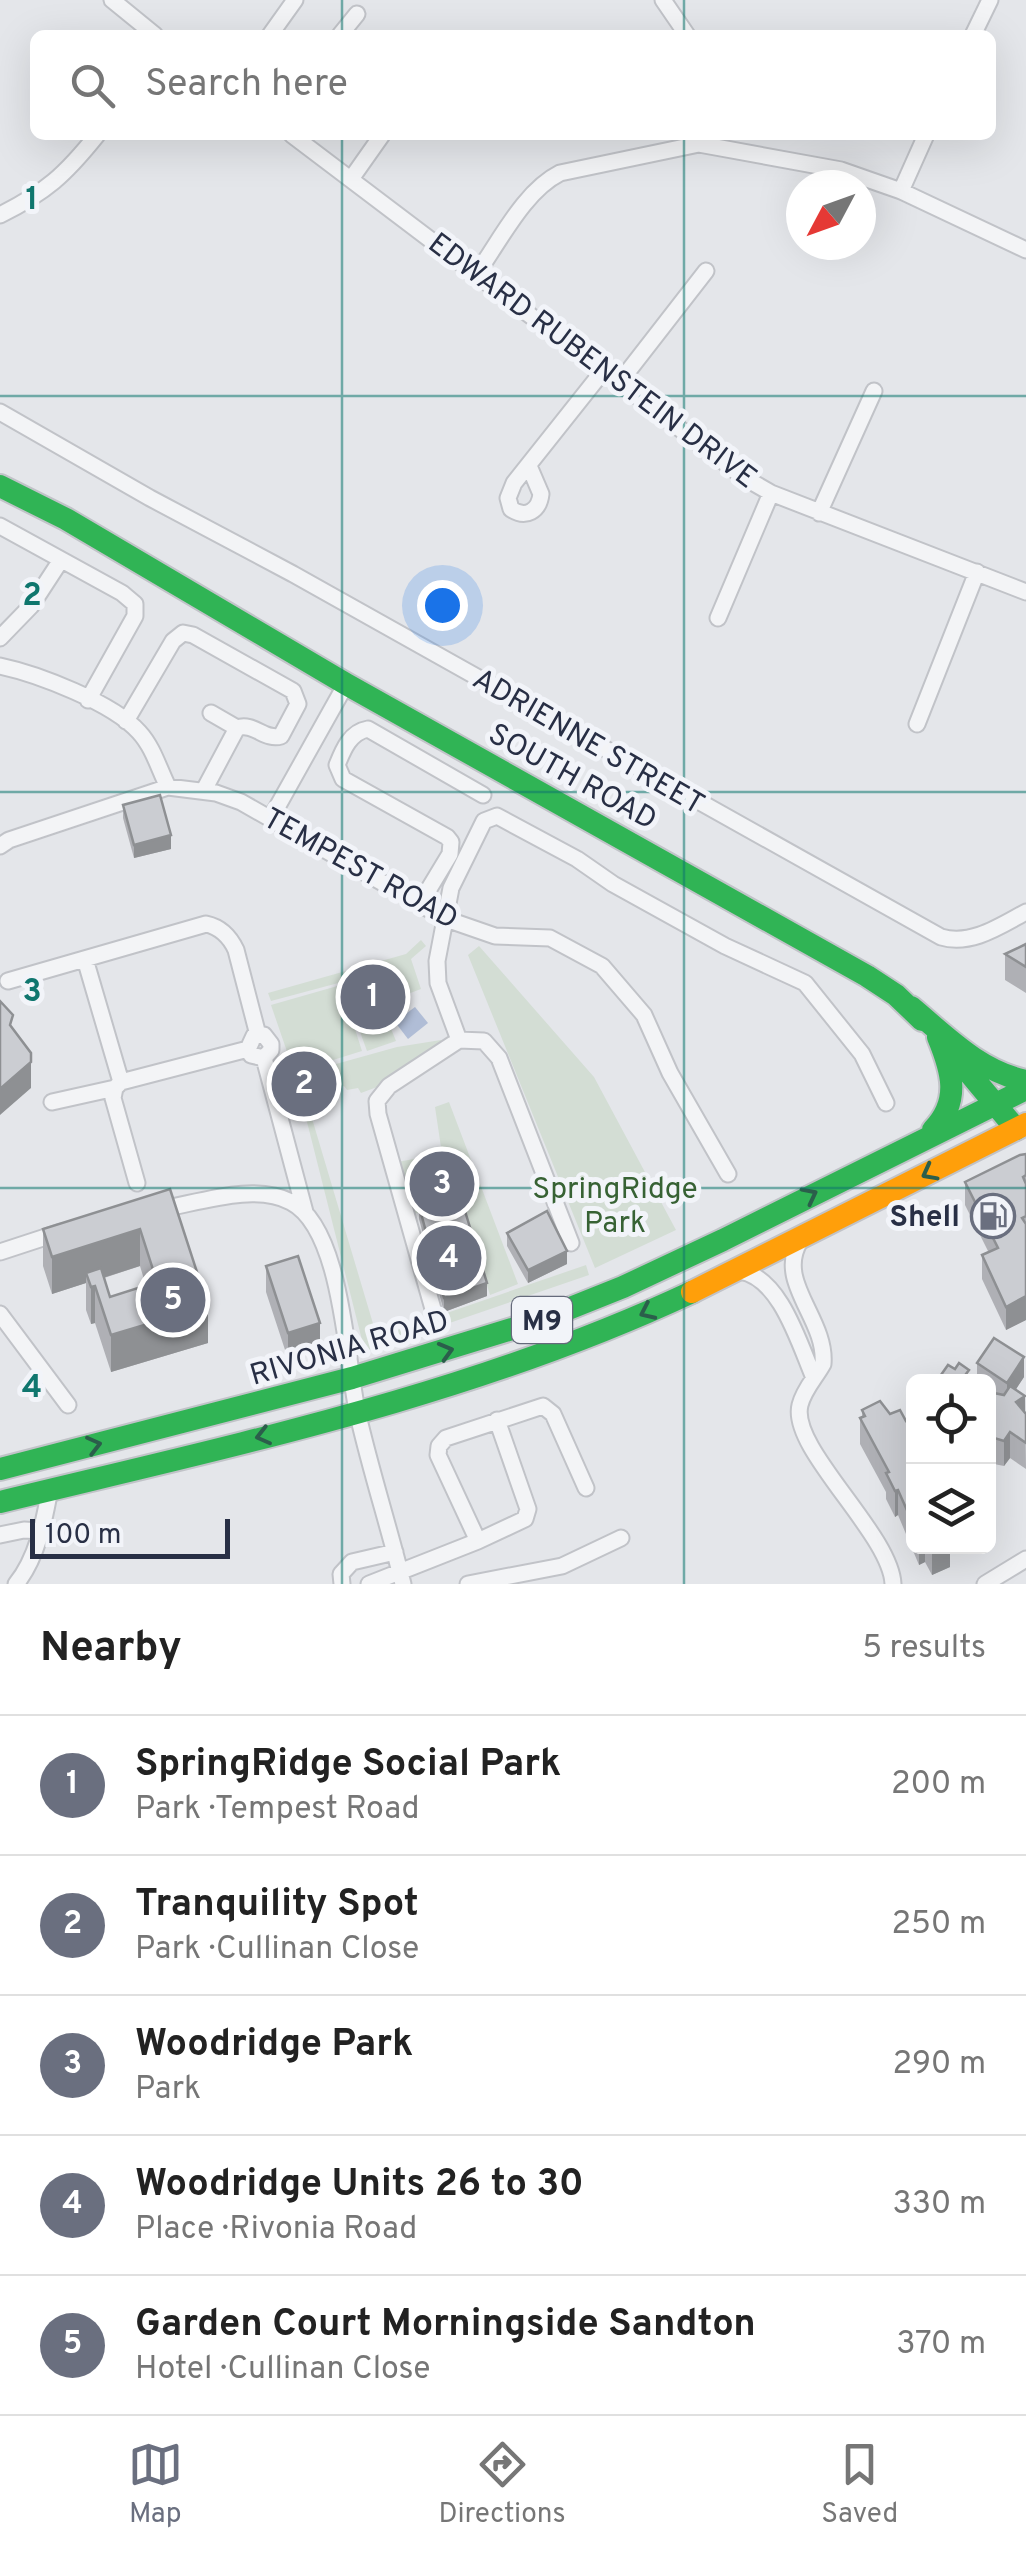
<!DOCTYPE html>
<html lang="en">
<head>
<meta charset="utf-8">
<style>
	body { margin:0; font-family:Overpass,sans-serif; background:#f6f6f6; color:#222 }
	.controls { position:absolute; right:30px; bottom:30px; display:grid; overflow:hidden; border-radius:15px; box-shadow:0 10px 40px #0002 }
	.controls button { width:90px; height:90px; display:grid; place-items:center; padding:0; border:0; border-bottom:2px solid #e0e0e0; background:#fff; color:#222; font:50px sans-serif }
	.compass { position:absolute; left:786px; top:170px; width:90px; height:90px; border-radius:50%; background:#fff; box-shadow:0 10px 40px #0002; rotate:229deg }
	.scale { position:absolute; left:30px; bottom:25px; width:200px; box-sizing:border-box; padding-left:10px; border:5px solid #282f45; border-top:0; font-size:28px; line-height:35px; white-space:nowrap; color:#282f45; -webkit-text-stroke:8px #f2f4f9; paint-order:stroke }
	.you { position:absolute; left:442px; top:605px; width:35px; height:35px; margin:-25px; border:8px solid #fff; border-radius:50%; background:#1a73e8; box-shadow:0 0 0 15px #1a73e833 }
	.badge { display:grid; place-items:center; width:65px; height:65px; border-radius:50%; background:#6a6f7f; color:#fff; font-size:32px; font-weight:700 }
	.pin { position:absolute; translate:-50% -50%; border:5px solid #fff; box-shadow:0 2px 10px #0006 }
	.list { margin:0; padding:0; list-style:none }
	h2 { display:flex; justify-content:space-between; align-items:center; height:130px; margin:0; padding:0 40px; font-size:42px }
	h2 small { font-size:32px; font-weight:400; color:#767676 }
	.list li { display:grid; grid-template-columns:65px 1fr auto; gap:30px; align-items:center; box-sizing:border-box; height:140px; padding:0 40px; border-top:2px solid #e0e0e0 }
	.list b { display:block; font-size:38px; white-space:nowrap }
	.list p { margin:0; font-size:32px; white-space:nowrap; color:#767676 }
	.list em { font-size:32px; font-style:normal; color:#767676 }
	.icon { flex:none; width:55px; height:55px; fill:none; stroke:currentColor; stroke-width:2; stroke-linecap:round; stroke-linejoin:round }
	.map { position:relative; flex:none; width:1026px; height:1584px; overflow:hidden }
	.search { position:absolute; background:#fff; box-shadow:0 10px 40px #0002; left:30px; right:30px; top:30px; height:110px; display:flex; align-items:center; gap:25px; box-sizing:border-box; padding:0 35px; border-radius:15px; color:#767676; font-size:38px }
	.sheet { height:830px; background:#fff }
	nav { display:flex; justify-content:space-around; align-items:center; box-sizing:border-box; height:140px; border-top:2px solid #e0e0e0; background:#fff; font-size:28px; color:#767676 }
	nav a { display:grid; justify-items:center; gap:5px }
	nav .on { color:#6a6f7f }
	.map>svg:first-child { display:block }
</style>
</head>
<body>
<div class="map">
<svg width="1026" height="1584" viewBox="0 0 1026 1584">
	<rect width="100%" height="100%" fill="#e4e6ea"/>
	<path fill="#d3ddd4" d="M421 940 426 946 411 959 421 989 381 1004 396 1041 367 1051 342 982 271 1001 268 993 406 954Z
		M479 946 594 1077 676 1230 595 1268 468 955Z
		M341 985 362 1051 304 1069 316 1075 319 1088 308 1099 299 1100 288 1087 294 1072 271 1005Z
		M441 1040 443 1044 377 1087 361 1093 358 1088 347 1090 344 1086 325 1092 318 1069 397 1047Z
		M449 1102 518 1284 490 1295 462 1206 412 1214 397 1162 442 1154 435 1107Z
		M308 1105 377 1337 586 1265 589 1275 365 1352 303 1106Z"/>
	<path fill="#b0bdd6" d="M415 1007 428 1023 408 1039 395 1022Z"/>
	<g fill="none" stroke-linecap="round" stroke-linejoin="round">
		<defs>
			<path id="street" d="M112 0 155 35
				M663 0 687 35
				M270 35 295 0
				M340 35 357 14
				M973 35 990 0
				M292 135 745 478 771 493 1026 592
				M351 179 382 135
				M901 191 926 135
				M0 215C46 192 65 175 97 135
				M477 273C500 241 524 191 560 173L699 144 841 170 901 191 1026 250
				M619 383 706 271
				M0 412 150 498 293 574 941 937C971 946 1000 926 1026 912
				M529 466 541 494C539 511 526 519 511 509L508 498 514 483 603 371
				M819 513 874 391
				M0 526 122 593 135 604V616L88 700
				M718 618 771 493
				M0 638 31 606 61 560
				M0 666C38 674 113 703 139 732 153 747 159 769 168 787
				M211 713 237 728
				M126 721 173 641 183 633 193 635 293 691 298 704 281 736C265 741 254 722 237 728L204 790
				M917 724 977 572
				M271 818 346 684
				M0 846 9 840 168 787 216 793 241 802 446 919 495 936 550 938 602 966 644 1015 670 1073 728 1174
				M421 902 450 854 451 842 447 837 343 779 337 765C343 750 350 732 368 729L483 795
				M85 959 121 1082 115 1088 113 1098 137 1183
				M8 981 206 924C220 927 230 937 236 950L258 1035
				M459 1040 438 983 437 961 451 888 484 821 497 816 577 859 613 884 725 946 805 983 862 1054 886 1103
				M264 1058 251 1055 248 1049 254 1036 264 1035 271 1044V1050L264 1058 305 1212
				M121 1082 248 1049
				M52 1102 115 1088
				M156 1210C196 1204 253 1182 291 1202 343 1229 346 1364 358 1415 371 1472 389 1527 403 1584
				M800 1241C775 1282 827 1319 823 1364 816 1377 804 1389 800 1405 789 1448 891 1534 893 1584
				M0 1252 61 1232
				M740 1271C780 1277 799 1343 814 1378
				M433 1309 378 1114 377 1101 389 1086 459 1040 484 1041 499 1058 571 1243
				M0 1314 68 1405
				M0 1535 24 1530 41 1531
				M478 1541 438 1455 439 1446 446 1438 543 1406 553 1414 586 1488
				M16 1584C37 1558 44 1522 50 1489
				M342 1584 341 1574 352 1562 395 1552
				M369 1584 478 1541 525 1519 528 1509 497 1420
				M468 1584 562 1566 621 1538
				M985 1584 1026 1559"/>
			<path id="fast" d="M0 486 66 519 346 684 867 976 896 995 922 1020
				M911 1007C947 1037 979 1071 1026 1081
				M944 1043 1016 1129
				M933 1130C961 1101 952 1071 938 1037
				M0 1469 352 1378 538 1321 623 1287 723 1240 1026 1089
				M0 1502C234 1445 473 1395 692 1292"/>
			<path id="slow" d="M692 1292 1026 1124"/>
		</defs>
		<use href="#street" stroke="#c1c3c8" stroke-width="19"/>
		<use href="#fast" stroke="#c1c3c8" stroke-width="26"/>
		<use href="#slow" stroke="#c1c3c8" stroke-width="26"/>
		<use href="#street" stroke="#f3f4f6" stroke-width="15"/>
		<use href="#fast" stroke="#30b455" stroke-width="22"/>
		<use href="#slow" stroke="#ff9f0a" stroke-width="22"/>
	</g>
	<path fill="#afb0b5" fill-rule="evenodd" d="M123 805 171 849 134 858 123 818Z
		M1026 944V993L1005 980V954Z
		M1026 1154V1320L1006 1330 982 1279V1255L989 1253 965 1205V1182Z
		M170 1189 208 1343 111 1372 95 1323 91 1324 86 1310V1283L52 1294 43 1266V1229ZM140 1266 146 1286 110 1297 104 1278Z
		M419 1206 487 1296 444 1312 419 1219Z
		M507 1233 567 1264 528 1283 507 1246Z
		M266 1266 320 1349 288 1359 266 1292Z
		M977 1363 1024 1377 1015 1390 1025 1396 1026 1469 1010 1458 1004 1466 994 1464 988 1459V1382H977Z
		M862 1410 890 1414 914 1426V1546H953L950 1549V1567L932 1575 925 1562 919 1565 898 1515 895 1517 886 1499V1492L860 1444V1418L862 1417Z"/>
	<path fill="#8e9093" d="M171 835V849L134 858V845Z
		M31 1062V1088L0 1115V1089Z
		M140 1229V1266L90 1282 86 1273V1283L52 1294V1257Z
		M567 1251V1264L528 1283V1270Z
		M487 1283V1296L444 1312V1298Z
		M95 1286V1323L91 1324V1287Z
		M1026 1296V1320L1006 1330V1307Z
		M208 1306V1343L111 1372V1335Z
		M320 1323V1349L288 1359V1333Z
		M1024 1357V1377L1007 1403V1383Z
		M1025 1396V1422L1016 1402Z
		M1010 1432V1458L1004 1466V1441Z
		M898 1490V1515L895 1517V1491Z
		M919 1546H925V1562L919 1565Z
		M938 1546H953L950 1549V1567L932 1575V1550Z"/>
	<path fill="#cbcdd2" stroke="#8e9093" stroke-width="2.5" d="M160 795 171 835 134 845 123 805Z
		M1026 944V967L1005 954Z
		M0 1001 13 1015 10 1025 31 1053V1062L0 1089Z
		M1026 1154V1175L1023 1177 1026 1184V1216L1022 1218 1026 1224V1296L1006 1307 982 1255 998 1248 965 1182 1020 1155Z
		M170 1189 208 1306 111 1335 95 1286 91 1287 86 1273 101 1268 110 1297 157 1282 140 1229 52 1257 43 1229Z
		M461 1198 487 1283 444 1298 419 1206Z
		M547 1211 567 1251 528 1270 507 1233Z
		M298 1256 320 1323 288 1333 266 1266Z
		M994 1338 1024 1357 1007 1383 977 1363Z
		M959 1363 969 1370 966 1374 977 1382H936L948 1365 955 1369Z
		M1010 1386 1025 1396 1016 1402 1026 1414V1443L1010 1432 1004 1441 994 1438 988 1433V1389L994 1393 1004 1395Z
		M880 1401 890 1414 900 1410 906 1421 910 1419 914 1426V1526L898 1490 895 1491 886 1473 889 1472 860 1418 865 1416 862 1410Z"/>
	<defs><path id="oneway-chevron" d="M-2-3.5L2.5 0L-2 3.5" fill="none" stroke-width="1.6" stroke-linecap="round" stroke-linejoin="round" transform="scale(2.5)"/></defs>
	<g stroke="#2b5e4b">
		<use href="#oneway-chevron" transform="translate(929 1173) rotate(152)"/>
		<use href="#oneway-chevron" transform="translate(810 1195) rotate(-27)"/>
		<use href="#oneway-chevron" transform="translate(647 1312) rotate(155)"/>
		<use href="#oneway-chevron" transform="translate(446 1351) rotate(-16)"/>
		<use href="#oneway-chevron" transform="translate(263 1436) rotate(166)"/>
		<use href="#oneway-chevron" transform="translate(94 1445) rotate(-14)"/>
	</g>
	<path fill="none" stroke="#0f766e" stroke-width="2.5" stroke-opacity="0.55" d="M342 0V35M684 0V35M342 135V1584M684 135V1584M0 396H1026M0 792H1026M0 1188H1026"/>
	<defs>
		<symbol id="fuel-ring" viewBox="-11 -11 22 22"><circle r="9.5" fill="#f2f4f9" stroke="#6a6f7f" stroke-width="1.5"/><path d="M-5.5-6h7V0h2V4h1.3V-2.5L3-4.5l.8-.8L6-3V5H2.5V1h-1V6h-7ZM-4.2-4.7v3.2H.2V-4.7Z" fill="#6a6f7f"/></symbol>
	</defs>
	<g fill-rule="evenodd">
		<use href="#fuel-ring" x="968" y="1191" width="50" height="50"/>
	</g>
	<g text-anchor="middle" stroke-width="10" stroke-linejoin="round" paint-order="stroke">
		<rect fill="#f2f4f9" stroke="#656a7b" stroke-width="2.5" x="512" y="1297" width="60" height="46" rx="8"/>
		<g font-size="28" font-weight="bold" fill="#282f45">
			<text x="542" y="1330">M9</text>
		</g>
		<g font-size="30" fill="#282f45" stroke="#f2f4f9">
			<text transform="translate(593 360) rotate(37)" y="10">EDWARD RUBENSTEIN DRIVE</text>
			<text transform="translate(589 741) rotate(30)" y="10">ADRIENNE STREET</text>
			<text transform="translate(573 776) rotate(29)" y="10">SOUTH ROAD</text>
			<text transform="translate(361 868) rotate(29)" y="10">TEMPEST ROAD</text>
			<text transform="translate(349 1347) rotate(-16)" y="10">RIVONIA ROAD</text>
		</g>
		<g font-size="30" fill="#376234" stroke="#f2f4f9">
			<text x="615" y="1198">SpringRidge<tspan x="615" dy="34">Park</tspan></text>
		</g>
		<g font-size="30" font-weight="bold" fill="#282f45" stroke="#f2f4f9" text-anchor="end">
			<text x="960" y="1226">Shell</text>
		</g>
	</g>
	<g font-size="32" text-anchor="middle" font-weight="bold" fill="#0f766e" stroke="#f2f4f9" stroke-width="10" stroke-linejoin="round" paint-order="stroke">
		<text x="32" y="209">1</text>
		<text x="32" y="605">2</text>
		<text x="32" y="1001">3</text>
		<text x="32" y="1397">4</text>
	</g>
</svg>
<div class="controls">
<button><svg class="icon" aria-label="locate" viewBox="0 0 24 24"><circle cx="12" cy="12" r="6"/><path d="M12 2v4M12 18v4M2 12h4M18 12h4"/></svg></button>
<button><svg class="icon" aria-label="layers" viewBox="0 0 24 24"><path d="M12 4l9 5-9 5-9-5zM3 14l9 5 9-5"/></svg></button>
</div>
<svg class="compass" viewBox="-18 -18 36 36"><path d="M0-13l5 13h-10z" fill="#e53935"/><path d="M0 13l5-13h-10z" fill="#767676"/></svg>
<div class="scale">100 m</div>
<div class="you"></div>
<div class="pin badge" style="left:373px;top:997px">1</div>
<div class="pin badge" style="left:304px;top:1084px">2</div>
<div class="pin badge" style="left:442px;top:1184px">3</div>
<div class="pin badge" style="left:449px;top:1258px">4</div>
<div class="pin badge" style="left:173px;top:1300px">5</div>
<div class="search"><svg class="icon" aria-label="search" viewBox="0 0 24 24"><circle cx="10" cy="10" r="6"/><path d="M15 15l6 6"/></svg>Search here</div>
</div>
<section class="sheet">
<h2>Nearby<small>5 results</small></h2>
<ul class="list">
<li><span class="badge">1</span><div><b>SpringRidge Social Park</b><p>Park · Tempest Road</p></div><em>200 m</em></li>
<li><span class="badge">2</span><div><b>Tranquility Spot</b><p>Park · Cullinan Close</p></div><em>250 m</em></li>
<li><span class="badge">3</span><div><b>Woodridge Park</b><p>Park</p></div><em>290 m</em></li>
<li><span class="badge">4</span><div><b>Woodridge Units 26 to 30</b><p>Place · Rivonia Road</p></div><em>330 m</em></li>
<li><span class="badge">5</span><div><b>Garden Court Morningside Sandton</b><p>Hotel · Cullinan Close</p></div><em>370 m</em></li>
</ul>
</section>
<nav>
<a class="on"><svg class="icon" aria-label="map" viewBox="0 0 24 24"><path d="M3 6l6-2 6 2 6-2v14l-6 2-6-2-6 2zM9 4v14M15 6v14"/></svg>Map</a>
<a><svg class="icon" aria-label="directions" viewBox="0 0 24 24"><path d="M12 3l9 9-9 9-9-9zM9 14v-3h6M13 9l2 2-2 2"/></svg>Directions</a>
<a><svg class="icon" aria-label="saved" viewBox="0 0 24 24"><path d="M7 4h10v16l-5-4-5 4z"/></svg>Saved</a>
</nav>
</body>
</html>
